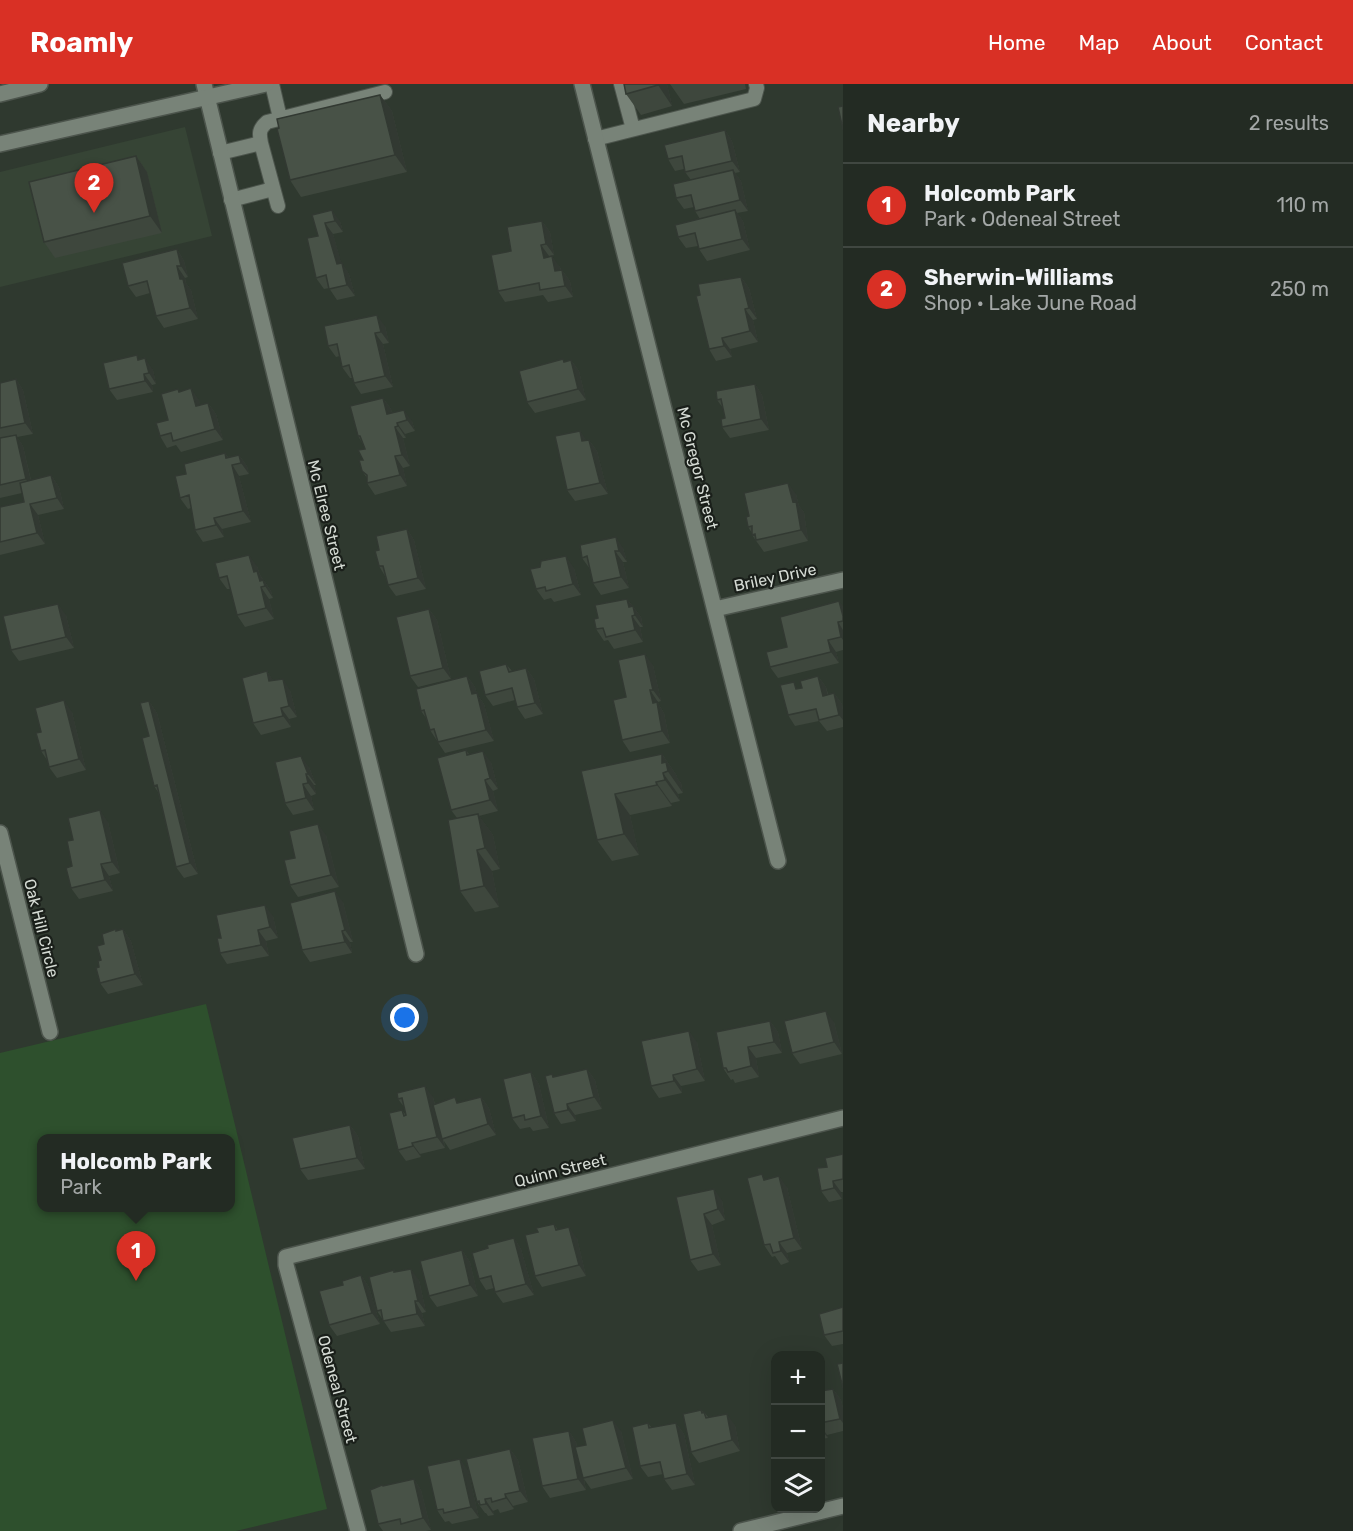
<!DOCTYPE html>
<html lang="en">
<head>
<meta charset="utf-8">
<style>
	body { margin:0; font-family:Rubik,sans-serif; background:#2b332b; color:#f1f3f6 }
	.controls { position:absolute; right:18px; bottom:18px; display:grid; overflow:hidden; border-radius:12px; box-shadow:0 6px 24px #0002 }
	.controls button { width:54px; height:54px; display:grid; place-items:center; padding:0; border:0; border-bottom:2px solid #404741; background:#232b23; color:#f1f3f6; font:30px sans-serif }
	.you { position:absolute; left:405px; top:934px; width:21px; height:21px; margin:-15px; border:4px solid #fff; border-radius:50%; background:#1a73e8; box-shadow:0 0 0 9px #1a73e833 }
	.badge { display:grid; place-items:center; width:39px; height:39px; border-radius:50%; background:#d93025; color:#fff; font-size:20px; font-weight:700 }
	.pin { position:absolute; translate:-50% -50px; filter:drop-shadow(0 2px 3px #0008) }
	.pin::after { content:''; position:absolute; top:32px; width:21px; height:18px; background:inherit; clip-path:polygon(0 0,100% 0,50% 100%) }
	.popup { position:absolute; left:37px; top:1050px; width:198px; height:78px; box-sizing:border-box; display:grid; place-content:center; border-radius:12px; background:#232b23; filter:drop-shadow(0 2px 4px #0005); font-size:20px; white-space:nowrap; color:#a3a7a6 }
	.popup b { font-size:22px; color:#f1f3f6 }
	.popup::after { content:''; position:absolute; left:50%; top:100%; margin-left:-12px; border:12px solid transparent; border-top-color:#232b23 }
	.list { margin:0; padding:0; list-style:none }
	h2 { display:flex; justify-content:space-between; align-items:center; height:78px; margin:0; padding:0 24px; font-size:26px }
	h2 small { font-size:20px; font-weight:400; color:#a3a7a6 }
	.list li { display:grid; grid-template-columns:39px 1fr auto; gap:18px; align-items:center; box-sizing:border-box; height:84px; padding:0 24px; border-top:2px solid #404741 }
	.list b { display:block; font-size:22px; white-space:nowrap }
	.list p { margin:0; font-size:20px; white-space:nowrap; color:#a3a7a6 }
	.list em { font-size:20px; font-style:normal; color:#a3a7a6 }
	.icon { flex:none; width:33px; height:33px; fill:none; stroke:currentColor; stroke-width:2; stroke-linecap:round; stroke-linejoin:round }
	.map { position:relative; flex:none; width:843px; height:1447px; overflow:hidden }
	header { display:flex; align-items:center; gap:36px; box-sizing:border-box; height:84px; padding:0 30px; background:#d93025; color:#fff }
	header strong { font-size:28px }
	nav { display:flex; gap:33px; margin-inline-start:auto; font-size:21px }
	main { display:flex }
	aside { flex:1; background:#232b23 }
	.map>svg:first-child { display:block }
</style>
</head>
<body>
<header>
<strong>Roamly</strong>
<nav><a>Home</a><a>Map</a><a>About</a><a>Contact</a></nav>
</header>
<main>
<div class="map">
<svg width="843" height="1447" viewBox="0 0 843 1447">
	<rect width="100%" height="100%" fill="#2f392f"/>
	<path fill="#364435" d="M185 43 212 152 0 203V88Z"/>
	<path fill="#2e502d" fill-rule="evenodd" d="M206 920 327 1425 236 1447H0V969ZM42 1054H231V1124H42Z"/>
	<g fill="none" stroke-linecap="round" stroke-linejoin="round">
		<defs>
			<path id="lane" d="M272 0 280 34
				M621 0 633 45
				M595 55 754 15 757 4 756 0
				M261 59C259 49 259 45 267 38L385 8
				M220 69 261 59 278 122
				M231 116 273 105"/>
			<path id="street" d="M204 0 416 870
				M582 0 778 777
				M715 525 843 496
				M0 749 50 948
				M358 1447 286 1181V1173L843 1034
				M741 1447 843 1422"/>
			<path id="secondary" d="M0 10 40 0
				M0 60 266 0"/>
		</defs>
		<use href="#lane" stroke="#4c544c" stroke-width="16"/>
		<use href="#street" stroke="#4c544c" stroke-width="18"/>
		<use href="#secondary" stroke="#4c544c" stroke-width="18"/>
		<use href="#lane" stroke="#788378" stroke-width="14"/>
		<use href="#street" stroke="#788378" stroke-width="15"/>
		<use href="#secondary" stroke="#788378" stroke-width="15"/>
	</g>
	<path fill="#3e473d" d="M624 0H667L672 22 641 31 626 10Z
		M670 0H745L746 5 684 20Z
		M380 11 392 27 407 88 301 113 290 96Z
		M725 46 732 57 740 88 735 89 741 97 748 127 737 129 743 137 750 166 707 177 699 165 698 162 686 164 678 153 700 135 695 127 694 123 684 125 676 114 691 96 685 88 684 85 675 87 668 75Z
		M136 72 147 88 162 149 55 174 44 158Z
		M312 131 340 137 343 148 333 150 341 179 349 190 355 212 337 216 329 204 324 205 316 194 318 152Z
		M542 137 550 148 554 171 549 173 560 183 561 186H562L570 197 573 213 548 218 543 211 505 218 498 207 511 167Z
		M177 165 184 177 188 193 185 194 186 199 191 206 198 235 164 244 156 232 150 209 136 213 128 202Z
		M741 193 749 204 757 235 753 236 758 258 730 265 732 273 716 277 709 265 700 211Z
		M385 242 389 259 383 260 393 303 361 310 354 299 352 294H350L342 283 340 272 336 273 328 262Z
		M140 275 153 286 156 300 152 301 153 308 117 316 109 305Z
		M563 275 565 278 571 276 579 287 586 316 535 329 527 318Z
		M16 295 23 306 33 350 17 353 23 362 31 396 51 391 59 403 64 425 38 431 45 460 0 471V423L24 418 22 409 0 414V299Z
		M755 300 762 311 769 346 730 354 722 343 725 334 723 324 717 316Z
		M180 308 199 316 200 321 208 319 216 330 223 356 181 368 176 361 167 364 160 352Z
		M383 314 391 325 392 329 412 337 415 347 405 350 406 354H403L410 382 403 384 407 402 375 411 367 399V394L362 387 365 365 363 360 358 352Z
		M587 356H589L597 367 608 410 575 417 567 406Z
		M225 369 228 373 239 371 247 382 249 390 239 392 251 438 222 445 224 453 203 458 195 446 191 424 188 425 180 414 186 390Z
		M796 410 799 422 804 428 808 457 764 468 752 451V449L748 443 749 432Z
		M407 445 414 456 426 505 396 512 388 501 385 492 379 482V466Z
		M623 464 627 478H623L629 504 601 511 593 499 590 485 582 474Z
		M257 482 260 491 271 507 273 514 269 515 274 535 245 543 237 531 230 505H227L219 494Z
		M574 484 581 511 554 518 551 514 544 516 536 505Z
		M627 515 641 533 643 543H640L643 558 614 565 608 556 604 557 596 545 598 534Z
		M843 522V566L836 568 839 579 778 594 770 583 787 563Z
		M429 525 437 536 451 595 418 603 410 592Z
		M66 531 74 564 19 577 11 566Z
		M506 580 512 587 526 584 534 595 543 630 525 635 517 623 515 616 493 622 485 611Z
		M653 581 661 617 658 618 659 621 664 629 670 659 630 668 622 656 626 613Z
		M267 587 273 597 290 606 297 633 289 635 291 643 261 651 253 639Z
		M467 592 475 603 477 610 484 620 494 657 445 669 430 646 426 634 421 627Z
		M818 592 826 603 828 610 834 609 842 620 843 626V643L827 647 819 637 795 642 788 631 799 604H802Z
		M149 617 157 629 198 790 184 794 176 783 158 708 154 702 149 652Z
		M72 628 86 686 57 694 49 683 47 676 41 667V648Z
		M466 666 469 670 491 678 498 705 493 707 498 727 479 732 493 751 500 785 492 787 499 823 475 828 460 807 457 734 451 726Z
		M662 670 677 692V694L681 699 683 709 678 710 680 717 671 719 672 722 630 731 639 771 612 777 597 756 581 687Z
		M309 683 316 701H314L316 710 311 712 314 726 293 731 285 719Z
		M108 738 120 789 109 792 113 807 79 815 71 804 73 756Z
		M326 751 339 803 298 813 290 801 295 774Z
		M343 818 353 858H350L352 869 310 878 302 866Z
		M273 832 278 854 266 857 269 872 227 880 220 869 221 854Z
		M123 845 131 857 143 901 108 910 100 899 99 883 104 860 117 847Z
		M770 937 778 948 782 969 756 974 759 993 735 999 733 995 731 996 723 984Z
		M834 938 842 970 800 980 792 969Z
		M697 958 705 997 681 1002 682 1009 659 1014 651 1002Z
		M587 985 595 996 602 1025 575 1031 576 1037 561 1040 554 1029V993Z
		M531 988 539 1000 549 1044 533 1047 530 1043 520 1045 512 1034Z
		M397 1009 433 1013 435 1020 459 1019 481 1013 489 1024 496 1051 450 1066 444 1057 445 1064 420 1070 421 1073 406 1077 398 1066 402 1026 406 1031 404 1023 398 1015Z
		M350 1041 358 1052 365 1085 308 1096 300 1085Z
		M843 1070V1108H841L842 1115 829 1118 821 1107 827 1083Z
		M766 1095 787 1103 802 1165 787 1169 789 1178 781 1181 775 1172 772 1173 764 1161Z
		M676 1113 722 1116 725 1136 712 1141 721 1181 698 1187 690 1176Z
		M554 1140 558 1146 577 1154 586 1192 542 1203 535 1192 538 1148Z
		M514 1154 521 1165 534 1211 503 1219 495 1208 494 1204 486 1206 479 1195 488 1164Z
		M462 1166 470 1178 478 1212 437 1223 429 1212Z
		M394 1186 396 1188 419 1196 426 1228 422 1229 425 1242 391 1248 377 1227Z
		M361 1191 369 1203 380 1240 337 1252 329 1241 343 1201Z
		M843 1223V1260L832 1262 824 1251Z
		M833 1305 841 1316 843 1324V1347L827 1351 828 1354 820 1355V1307Z
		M701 1326 703 1328H704L709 1334 735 1341 740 1367 699 1379 691 1368Z
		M648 1339 652 1344 676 1339 684 1350 695 1401 672 1406 664 1395 663 1390 648 1393 640 1382Z
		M569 1347 576 1358 577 1363 586 1361 621 1347 633 1395 591 1405 584 1395 586 1406 550 1414 542 1402Z
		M510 1365 518 1376 528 1418 513 1422 514 1425 500 1429 498 1425 493 1427 494 1431 488 1432 486 1429H485L477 1418Z
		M468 1386 479 1434 452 1440 449 1437 445 1438 437 1426Z
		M414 1395 421 1406 431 1446 426 1447H383L378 1440 383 1402Z"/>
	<path fill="#323932" d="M657 0H667L672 22 658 1Z
		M380 11 392 27 407 88 395 71Z
		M725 46 732 57 740 88 732 77Z
		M136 72 147 88 162 149 150 132Z
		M733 86 741 97 748 127 740 116Z
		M332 126 340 137 343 148 335 137Z
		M735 126 743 137 750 166 742 155Z
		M542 137 550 148 554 171 546 160Z
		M325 139 333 150 342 181V179L349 190 355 212 347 201 337 180Z
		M541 161 549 172 552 185 544 174Z
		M177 165 184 177 188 193 181 182Z
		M552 172 560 183 563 199 555 187Z
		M177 182 185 194 186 199 191 206 198 235 190 224 180 195Z
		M562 186 570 197 573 213 565 202Z
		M741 193 749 204 757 235 749 224Z
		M745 225 753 236 758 258 750 247Z
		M377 231 385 242 389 259 381 248Z
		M375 249 383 260 393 303 385 292Z
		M722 254 730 265 732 273 724 262Z
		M145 274 153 286 156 300 149 289Z
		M571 276 579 287 586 316 578 305Z
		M144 290 152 301 153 308 145 297Z
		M16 295 23 306 33 350 25 339Z
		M755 300 762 311 769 346 761 335Z
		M191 304 199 316 204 334 196 322Z
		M383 314 391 325 395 341 387 330Z
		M208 319 216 330 223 356 215 345Z
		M404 326 412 337 415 347 407 336Z
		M397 339 405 350 406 354 398 342Z
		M395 343 403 354 410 382 402 371Z
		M580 347 588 358 582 357Z
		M16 351 23 362 33 406 26 395Z
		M589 356 597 367 608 410 600 399Z
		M225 369 239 392 251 438 243 427Z
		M239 371 247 382 249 390 241 379Z
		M395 372 403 384 407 402 400 391Z
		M51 391 59 403 64 425 57 414Z
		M788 399 796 410 799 422 804 428 808 457 801 446Z
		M30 420 38 431 45 460 37 449Z
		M214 434 222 445 224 453 216 441Z
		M407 445 414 456 426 505 418 494Z
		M616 453 623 464 627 478 619 467Z
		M615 467 623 478 629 504 621 493Z
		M249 471 257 482 260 491 271 507 273 514 265 502 264 503 254 488Z
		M566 472 574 484 581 511 573 500Z
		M261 503 269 515 274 535 266 524Z
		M627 515 641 533 643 543 629 523Z
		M839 517 843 522V532Z
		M58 520 66 531 74 564 66 553Z
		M429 525 437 536 451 595 443 584Z
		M632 532 640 543 643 558 635 546Z
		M838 538 843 546V556L841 553Z
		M828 556 836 568 839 579 831 568Z
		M645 570 653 581 661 617 653 606Z
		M526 584 534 595 543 630 535 619Z
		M267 587 275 599 269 597Z
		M467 592 475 603 477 610 484 620 494 657 486 646 472 610Z
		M818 592 826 603 830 623 823 612Z
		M283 595 290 606 297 633 289 622Z
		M650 606 658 618 659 621 664 629 670 659 662 647 653 619Z
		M834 609 842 620 843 626V636L839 631Z
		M64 616 72 628 86 686 79 675Z
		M149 617 157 629 198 790 190 779Z
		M281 624 289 635 291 643 283 632Z
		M483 667 491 678 498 705 490 694Z
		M662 670 677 692V694L681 699 683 709 662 679Z
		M301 672 309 683 316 701 308 690Z
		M663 689 678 710 680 717 665 696Z
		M306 690 314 701 316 710 308 699Z
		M485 696 493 707 498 727 490 716Z
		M656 698 671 719 672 722 657 701Z
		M303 700 311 712 314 726 306 714Z
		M615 710 630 731 639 771 624 750Z
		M100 726 108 738 120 789 112 778Z
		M478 730 493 751 500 785 485 764Z
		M318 740 326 751 339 803 331 791Z
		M477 766 492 787 499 823 484 802Z
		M101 780 109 792 113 807 105 796Z
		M335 807 343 818 353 858 345 846Z
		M265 821 273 832 278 854 270 843Z
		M123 845 131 857 143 901 135 890Z
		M258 846 266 857 269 872 261 861Z
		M342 847 350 858 352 869 345 858Z
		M826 927 834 938 842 970 834 958Z
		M770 937 778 948 782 969 774 958Z
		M689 947 697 958 705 997 697 985Z
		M748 963 756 974 759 993 751 982Z
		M587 985 595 996 602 1025 594 1013Z
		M531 988 539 1000 549 1044 541 1032Z
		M673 991 681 1002 682 1009 674 997Z
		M425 1002 433 1013 445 1064 437 1053Z
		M481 1013 489 1024 496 1051 488 1040Z
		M567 1020 575 1031 576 1037 568 1026Z
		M350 1041 358 1052 365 1085 357 1074Z
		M412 1059 420 1070 421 1073 413 1062Z
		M779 1092 787 1103 802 1165 794 1154Z
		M833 1097 841 1108 842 1115 834 1104Z
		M714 1105 722 1116 725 1136 718 1125Z
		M704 1130 712 1141 721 1181 713 1170Z
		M569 1143 577 1154 586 1192 579 1181Z
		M514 1154 521 1165 534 1211 526 1200Z
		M779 1158 787 1169 789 1178 781 1167Z
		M462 1166 470 1178 478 1212 470 1201Z
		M411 1185 419 1196 426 1228 418 1217Z
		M361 1191 369 1203 380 1240 372 1229Z
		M415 1217 422 1229 425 1242 417 1230Z
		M833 1305 841 1316 843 1324V1339L840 1335Z
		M727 1330 735 1341 740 1367 732 1356Z
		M613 1336 621 1347 633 1395 626 1384Z
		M676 1339 684 1350 695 1401 687 1390Z
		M820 1341 827 1351 828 1354 820 1344Z
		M569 1347 576 1358 586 1406 578 1395Z
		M510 1365 518 1376 528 1418 520 1407Z
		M460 1375 468 1386 479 1434 471 1423Z
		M414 1395 421 1406 431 1446 423 1434Z
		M505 1410 513 1422 514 1425 506 1414Z
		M485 1415 493 1427 494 1431 486 1420Z"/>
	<path fill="#485247" stroke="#323932" stroke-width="1.5" d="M624 0H657L658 1 626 10Z
		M380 11 395 71 290 96 277 45 279 44 277 35Z
		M843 22V46L838 23Z
		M725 46 732 77 685 88 682 72 668 75 664 61Z
		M136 72 150 132 44 158 29 98Z
		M733 86 740 116 695 127 691 111 676 114 673 100Z
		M332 126 335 137 325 139 337 180 342 179 347 201 329 205 326 191 316 194 307 154 318 152 312 131Z
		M735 126 742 155 699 165 695 149 678 153 675 141Z
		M542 137 546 160 541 161 544 174 552 172 555 187 562 186 565 202 540 206 539 199 498 207 491 171 511 167 507 143Z
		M177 165 181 182H177L180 195H183L190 224 156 232 147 197 128 202 122 179Z
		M741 193 749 224 745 225 750 247 722 254 724 262 709 265 696 212 700 211 698 200Z
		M377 231 381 248 375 249 385 292 354 299 349 281 342 283 337 260 328 262 324 242Z
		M137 271 138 276 145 274 149 289 144 290 145 297 109 305 103 279Z
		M563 275 564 278 571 276 578 305 527 318 519 287Z
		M16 295 25 339 0 344V299Z
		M755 300 761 335 722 343 721 335 725 334 721 315 717 316 716 307Z
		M191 304 196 322 208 319 215 345 173 357 171 349 160 352 156 339 168 336 161 310 178 305 179 308Z
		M383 314 387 330 404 326 407 336 397 339 398 342 395 343 402 371 395 372 400 391 367 399V391L362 387 359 376H363L358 366 365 365 360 352H358L350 322Z
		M580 347 582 357 589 356 600 399 567 406 555 352Z
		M16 351 26 395 0 401V354Z
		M225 369 226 374 239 371 241 379 232 381 243 427 214 434 216 441 195 446 189 411 180 414 175 392 186 390 184 380Z
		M51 391 57 414 30 420 37 449 0 458V423L24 418 20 399Z
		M788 399 793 418 796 417 801 446 756 456 755 450 752 451V442L748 443 746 433 749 432 744 409Z
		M407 445 418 494 388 501 383 482H379L375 467 379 466 376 452Z
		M616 453 619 467H615L621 493 593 499 587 472 582 474 580 461Z
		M249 471 254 488 257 487 260 497 263 496 265 502 261 503 266 524 237 531 227 492 219 494 215 479Z
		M566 472 573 500 546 507 545 503 536 505 530 485 540 483 541 477Z
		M627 515 629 523 633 522 635 531 632 532 635 546 606 553 603 544 596 545 594 535 598 534 595 521Z
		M839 517 843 532V537L838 538 841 553 828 556 831 568 770 583 766 568 787 563 780 533Z
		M58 520 66 553 11 566 3 532Z
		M429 525 443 584 410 592 396 533Z
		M645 570 653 606H650L653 619 657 618 662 647 622 656 613 616 626 613 618 576Z
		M506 580 509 588 526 584 535 619 517 623 512 604 485 611 479 587Z
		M267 587 269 597 283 595 289 622 281 624 283 632 253 639 242 594Z
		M467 592 472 610 477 609 486 646 438 658 434 645 430 646 424 626 421 627 416 605Z
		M818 592 823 612 834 609 839 631 819 636 816 625 788 631 780 601 794 598 796 605 802 604 800 597Z
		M64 616 79 675 49 683 45 666 41 667 36 649 41 648 35 624Z
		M149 617 190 779 176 783 157 701 154 702 142 654 149 652 140 619Z
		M466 666 467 671 483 667 490 694 485 696 490 716 451 726 437 674Z
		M662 670V679L666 678 668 687 663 689 665 696 656 698 657 701 615 710 624 750 597 756 581 687Z
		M301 672 308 690H306L308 699 303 700 306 714 285 719 275 678Z
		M100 726 112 778 101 780 105 796 71 804 66 784 72 782 67 757 73 756 68 734Z
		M478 730 485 764 477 766 484 802 460 807 448 736Z
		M318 740 331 791 290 801 284 776 295 774 289 747Z
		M335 807 345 846 342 847 345 858 302 866 290 819Z
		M265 821 270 843 258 846 261 861 220 869 217 854H221L216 831Z
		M116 845V847L123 845 135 890 100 899 96 884 99 883 98 877 101 876 97 862 104 860 102 850Z
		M826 927 834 958 792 969 784 937Z
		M770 937 774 958 748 963 751 982 728 988 726 984H723L716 948Z
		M689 947 697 985 673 991 674 997 651 1002 641 957Z
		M587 985 594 1013 567 1020 568 1026 554 1029 545 992 552 990 553 993Z
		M531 988 541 1032 525 1036 524 1031 512 1034 503 995Z
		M425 1002 437 1053 412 1059 413 1062 398 1066 389 1029 402 1026 404 1032 406 1031 402 1014 398 1015 397 1009Z
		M455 1013 457 1019 481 1013 488 1040 442 1055 433 1021Z
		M350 1041 357 1074 300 1085 292 1054Z
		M843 1070V1095L833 1097 834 1104 821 1107 817 1084 827 1083 825 1074Z
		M762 1090 764 1096 779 1092 794 1154 779 1158 781 1167 773 1169 770 1160 764 1161 747 1094Z
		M714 1105 718 1125 704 1130 713 1170 690 1176 676 1113Z
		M554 1140 556 1146 569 1143 579 1181 535 1192 525 1151 538 1148 536 1144Z
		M514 1154 526 1200 495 1208 491 1192 479 1195 472 1169 488 1164 487 1161Z
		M462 1166 470 1201 429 1212 420 1177Z
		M411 1185 418 1217H415L417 1230 383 1237 381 1226 377 1227 369 1193 394 1186V1188Z
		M361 1191 372 1229 329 1241 319 1207 343 1201 342 1197Z
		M843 1223V1247L824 1251 819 1230Z
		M843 1279V1304L837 1280Z
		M833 1305 840 1335 820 1339V1307Z
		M701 1326 702 1329 704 1328 706 1334 727 1330 732 1356 691 1368 683 1330Z
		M613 1336 626 1384 583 1394 575 1363 586 1361 582 1344Z
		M648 1339 649 1344 676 1339 687 1390 664 1395 660 1378 640 1382 632 1343Z
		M569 1347 578 1395 542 1402 532 1354Z
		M510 1365 520 1407 505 1410 506 1414 492 1418 491 1414 485 1415 486 1420 480 1421 479 1417 477 1418 466 1375Z
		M460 1375 471 1423 444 1429 443 1425 437 1426 427 1382Z
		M414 1395 423 1434 401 1440 400 1435 378 1440 370 1406 382 1401 383 1402Z"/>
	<g text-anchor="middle" stroke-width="4.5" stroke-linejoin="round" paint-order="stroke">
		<g font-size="16" fill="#d5dbd4" stroke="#1a1f1a">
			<text transform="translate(698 384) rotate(76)" y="6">Mc Gregor Street</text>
			<text transform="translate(327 431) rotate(76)" y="6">Mc Elree Street</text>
			<text transform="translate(775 493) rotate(-12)" y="6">Briley Drive</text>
			<text transform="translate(42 844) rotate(76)" y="6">Oak Hill Circle</text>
			<text transform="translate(560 1086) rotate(-14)" y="6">Quinn Street</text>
			<text transform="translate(338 1305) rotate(75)" y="6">Odeneal Street</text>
		</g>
	</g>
</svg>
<div class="controls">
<button>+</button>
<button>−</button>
<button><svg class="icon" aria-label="layers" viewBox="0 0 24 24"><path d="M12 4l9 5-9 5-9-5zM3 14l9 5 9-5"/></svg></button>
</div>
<div class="you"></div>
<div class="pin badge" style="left:136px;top:1197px">1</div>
<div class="popup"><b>Holcomb Park</b>Park</div>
<div class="pin badge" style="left:94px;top:129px">2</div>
</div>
<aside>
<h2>Nearby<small>2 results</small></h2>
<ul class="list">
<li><span class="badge">1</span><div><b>Holcomb Park</b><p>Park · Odeneal Street</p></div><em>110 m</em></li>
<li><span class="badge">2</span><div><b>Sherwin-Williams</b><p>Shop · Lake June Road</p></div><em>250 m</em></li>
</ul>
</aside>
</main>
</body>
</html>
